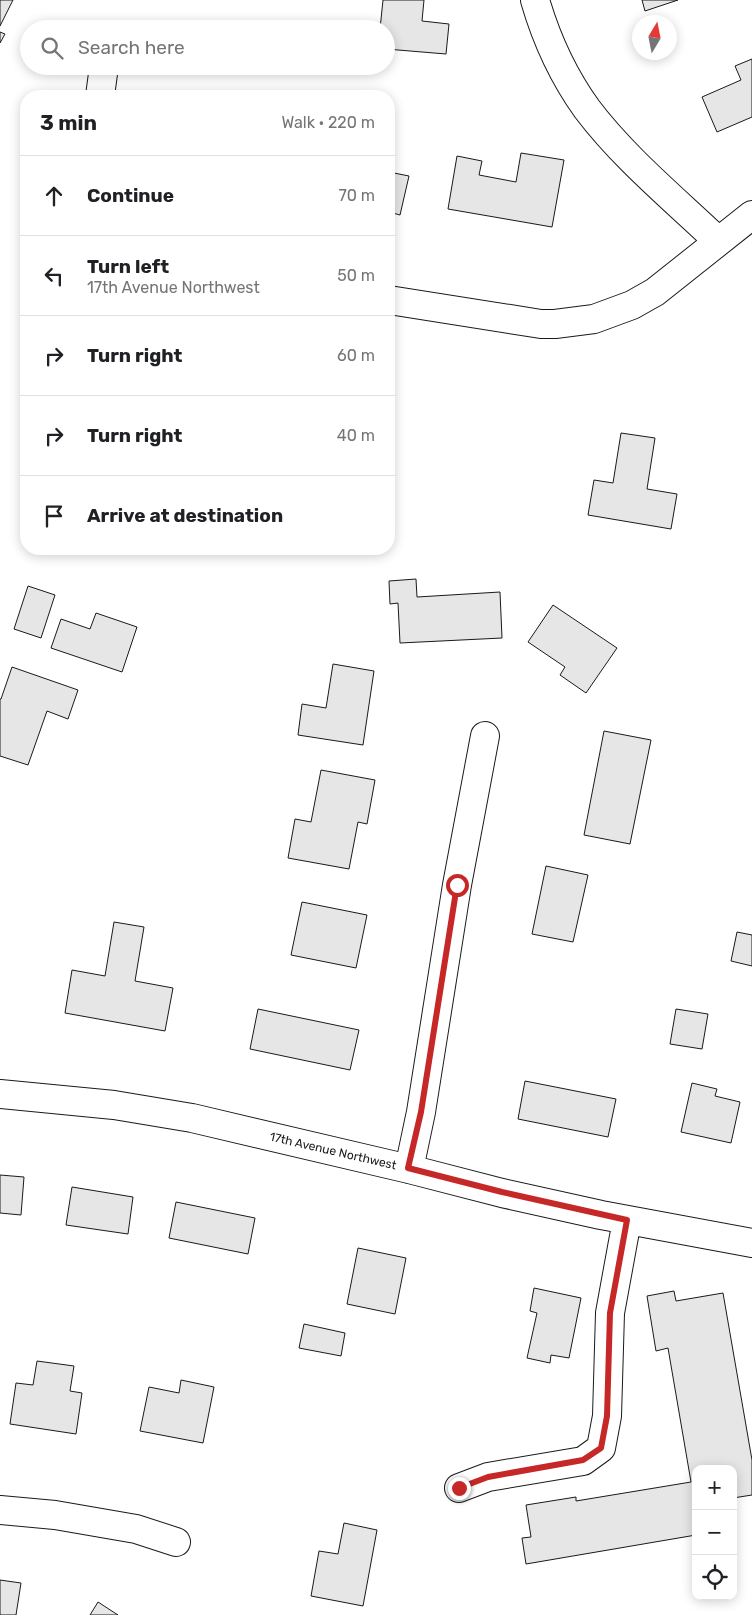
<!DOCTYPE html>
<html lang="en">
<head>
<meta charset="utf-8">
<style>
	body { margin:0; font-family:Rubik,sans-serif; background:#f6f6f6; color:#202124 }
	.controls { position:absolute; right:15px; bottom:15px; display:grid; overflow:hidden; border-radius:10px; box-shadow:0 2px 12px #0003 }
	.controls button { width:45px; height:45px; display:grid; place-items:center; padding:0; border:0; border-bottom:1px solid #e0e0e0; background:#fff; color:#202124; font:25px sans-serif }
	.compass { position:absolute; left:632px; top:15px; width:45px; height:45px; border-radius:50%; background:#fff; box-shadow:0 2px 12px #0003; rotate:10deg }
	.stop { position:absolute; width:15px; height:15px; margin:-11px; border:4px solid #c62828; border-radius:50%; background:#fff }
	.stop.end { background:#c62828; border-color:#fff; box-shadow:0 1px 5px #0008 }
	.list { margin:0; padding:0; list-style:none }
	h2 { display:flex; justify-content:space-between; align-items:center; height:65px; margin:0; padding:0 20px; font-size:21px }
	h2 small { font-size:16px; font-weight:400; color:#757577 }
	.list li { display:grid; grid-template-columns:32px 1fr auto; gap:15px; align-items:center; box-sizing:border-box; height:80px; padding:0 20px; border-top:1px solid #e0e0e0 }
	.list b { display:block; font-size:19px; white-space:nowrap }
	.list p { margin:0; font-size:16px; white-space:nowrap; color:#757577 }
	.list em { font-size:16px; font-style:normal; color:#757577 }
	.icon { flex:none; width:28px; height:28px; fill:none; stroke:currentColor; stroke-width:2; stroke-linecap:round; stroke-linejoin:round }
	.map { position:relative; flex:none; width:752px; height:1615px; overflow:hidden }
	.search { position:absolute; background:#fff; box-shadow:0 2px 12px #0003; left:20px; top:20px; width:375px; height:55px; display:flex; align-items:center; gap:12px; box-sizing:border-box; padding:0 18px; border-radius:28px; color:#757577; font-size:19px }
	.panel { position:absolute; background:#fff; box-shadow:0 2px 12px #0003; left:20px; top:90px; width:375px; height:465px; border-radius:20px }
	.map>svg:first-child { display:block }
</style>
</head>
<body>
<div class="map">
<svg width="752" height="1615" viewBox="0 0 752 1615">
	<rect width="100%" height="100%" fill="#fff"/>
	<path fill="#e6e6e6" stroke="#1a1a1a" d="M0 0H13L0 26Z
		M383 0H424L422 21 449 24 446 54 386 49V29H380Z
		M642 0H678L645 11Z
		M0 32 5 34 0 43Z
		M752 59V117L717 132 702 97 741 80 735 66Z
		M521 153 564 160 552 227 448 209 457 156 482 161 479 175 516 182Z
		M389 172 409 176 400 215 389 212Z
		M621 433 655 438 647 489 677 494 671 529 588 515 594 480 613 483Z
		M416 579 417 597 500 592 502 638 400 643 398 603 390 604 389 581Z
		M28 586 55 595 41 638 14 629Z
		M553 605 617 648 586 693 560 675 565 667 528 642Z
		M96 613 137 627 122 672 51 648 61 619 90 629Z
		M333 664 374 671 363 745 298 735 302 704 326 708Z
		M12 667 78 690 68 719 47 711 28 765 0 756V699H1Z
		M604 731 651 740 630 844 584 835Z
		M321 770 375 780 367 824 358 822 349 869 288 858 295 819 311 822Z
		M546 866 588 875 573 942 532 934Z
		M302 902 367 915 356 968 291 955Z
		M114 922 144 927 135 981 173 988 165 1031 65 1013 72 970 105 976Z
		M737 932 752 935V966L731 961Z
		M258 1009 359 1030 350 1070 250 1049Z
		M676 1009 708 1014 702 1049 670 1044Z
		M525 1081 616 1099 608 1137 518 1119Z
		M692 1083 717 1089 715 1096 740 1102 731 1143 681 1132Z
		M0 1175 24 1177 21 1215 0 1213Z
		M72 1187 133 1197 128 1234 66 1225Z
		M176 1202 255 1218 248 1254 169 1238Z
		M358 1248 406 1258 395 1314 347 1304Z
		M534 1288 581 1298 569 1358 551 1355 550 1363 527 1358 537 1313 530 1311Z
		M674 1291 676 1301 723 1293 752 1460V1495L733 1498V1469H696V1535L526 1564 522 1538 531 1537 526 1505 576 1497V1501L691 1482 668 1348 656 1351 647 1296Z
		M304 1324 345 1333 341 1356 299 1348Z
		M37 1361 74 1366 70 1391 82 1393 76 1434 10 1424 16 1383 33 1385Z
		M181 1380 214 1387 203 1443 140 1431 149 1387 179 1393Z
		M344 1523 377 1530 363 1606 311 1596 319 1551 338 1554Z
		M0 1580 21 1583 16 1615H0Z
		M98 1602 118 1615H90Z"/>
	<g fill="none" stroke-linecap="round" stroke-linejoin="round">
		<defs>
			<path id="minor" d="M535 0C546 38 564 77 587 109 624 158 674 199 718 241
				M100 96 104 66
				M389 300 541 324H555L594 319 632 305 655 292 752 215
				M0 1094 114 1105 192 1118 409 1169 502 1193 601 1215 752 1243
				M409 1169 421 1112 457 885 485 736
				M459 1488 488 1477 583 1461 601 1448 607 1416 610 1313 627 1220
				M0 1510 55 1515 136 1529 176 1542"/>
		</defs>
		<use href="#minor" stroke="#1a1a1a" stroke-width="30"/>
		<use href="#minor" stroke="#fff" stroke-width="28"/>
	</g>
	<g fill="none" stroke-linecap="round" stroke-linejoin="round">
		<path stroke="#c62828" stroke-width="6" d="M457 885 421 1112 408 1168 502 1192 627 1220 610 1313 607 1416 601 1448 583 1460 488 1477 459 1488"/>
	</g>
	<g text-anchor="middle" stroke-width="4" stroke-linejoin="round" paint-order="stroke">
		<g font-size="12" fill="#1a1a1a" stroke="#fff">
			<text transform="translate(333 1151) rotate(13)" y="4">17th Avenue Northwest</text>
		</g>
	</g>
</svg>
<div class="controls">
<button>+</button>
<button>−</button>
<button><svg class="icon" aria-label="locate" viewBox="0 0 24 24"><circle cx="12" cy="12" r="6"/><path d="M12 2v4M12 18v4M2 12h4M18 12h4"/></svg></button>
</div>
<svg class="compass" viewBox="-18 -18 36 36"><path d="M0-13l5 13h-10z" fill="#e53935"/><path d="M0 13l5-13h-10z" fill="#757577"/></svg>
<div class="stop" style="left:457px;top:885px"></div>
<div class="stop end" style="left:459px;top:1488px"></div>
<div class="search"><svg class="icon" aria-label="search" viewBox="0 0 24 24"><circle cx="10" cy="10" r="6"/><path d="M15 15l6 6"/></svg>Search here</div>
<section class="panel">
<h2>3 min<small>Walk · 220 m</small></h2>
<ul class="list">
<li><svg class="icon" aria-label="ahead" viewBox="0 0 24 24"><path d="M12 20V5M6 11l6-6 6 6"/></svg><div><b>Continue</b></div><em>70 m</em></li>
<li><svg class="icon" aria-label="left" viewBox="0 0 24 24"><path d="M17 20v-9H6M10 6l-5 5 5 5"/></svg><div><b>Turn left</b><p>17th Avenue Northwest</p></div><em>50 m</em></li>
<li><svg class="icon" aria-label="right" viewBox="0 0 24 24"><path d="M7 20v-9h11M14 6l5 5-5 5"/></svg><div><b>Turn right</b></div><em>60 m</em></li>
<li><svg class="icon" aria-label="right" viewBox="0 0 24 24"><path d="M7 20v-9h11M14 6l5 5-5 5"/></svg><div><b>Turn right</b></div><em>40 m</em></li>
<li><svg class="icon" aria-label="arrive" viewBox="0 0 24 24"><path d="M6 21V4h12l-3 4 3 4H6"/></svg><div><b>Arrive at destination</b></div></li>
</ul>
</section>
</div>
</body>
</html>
